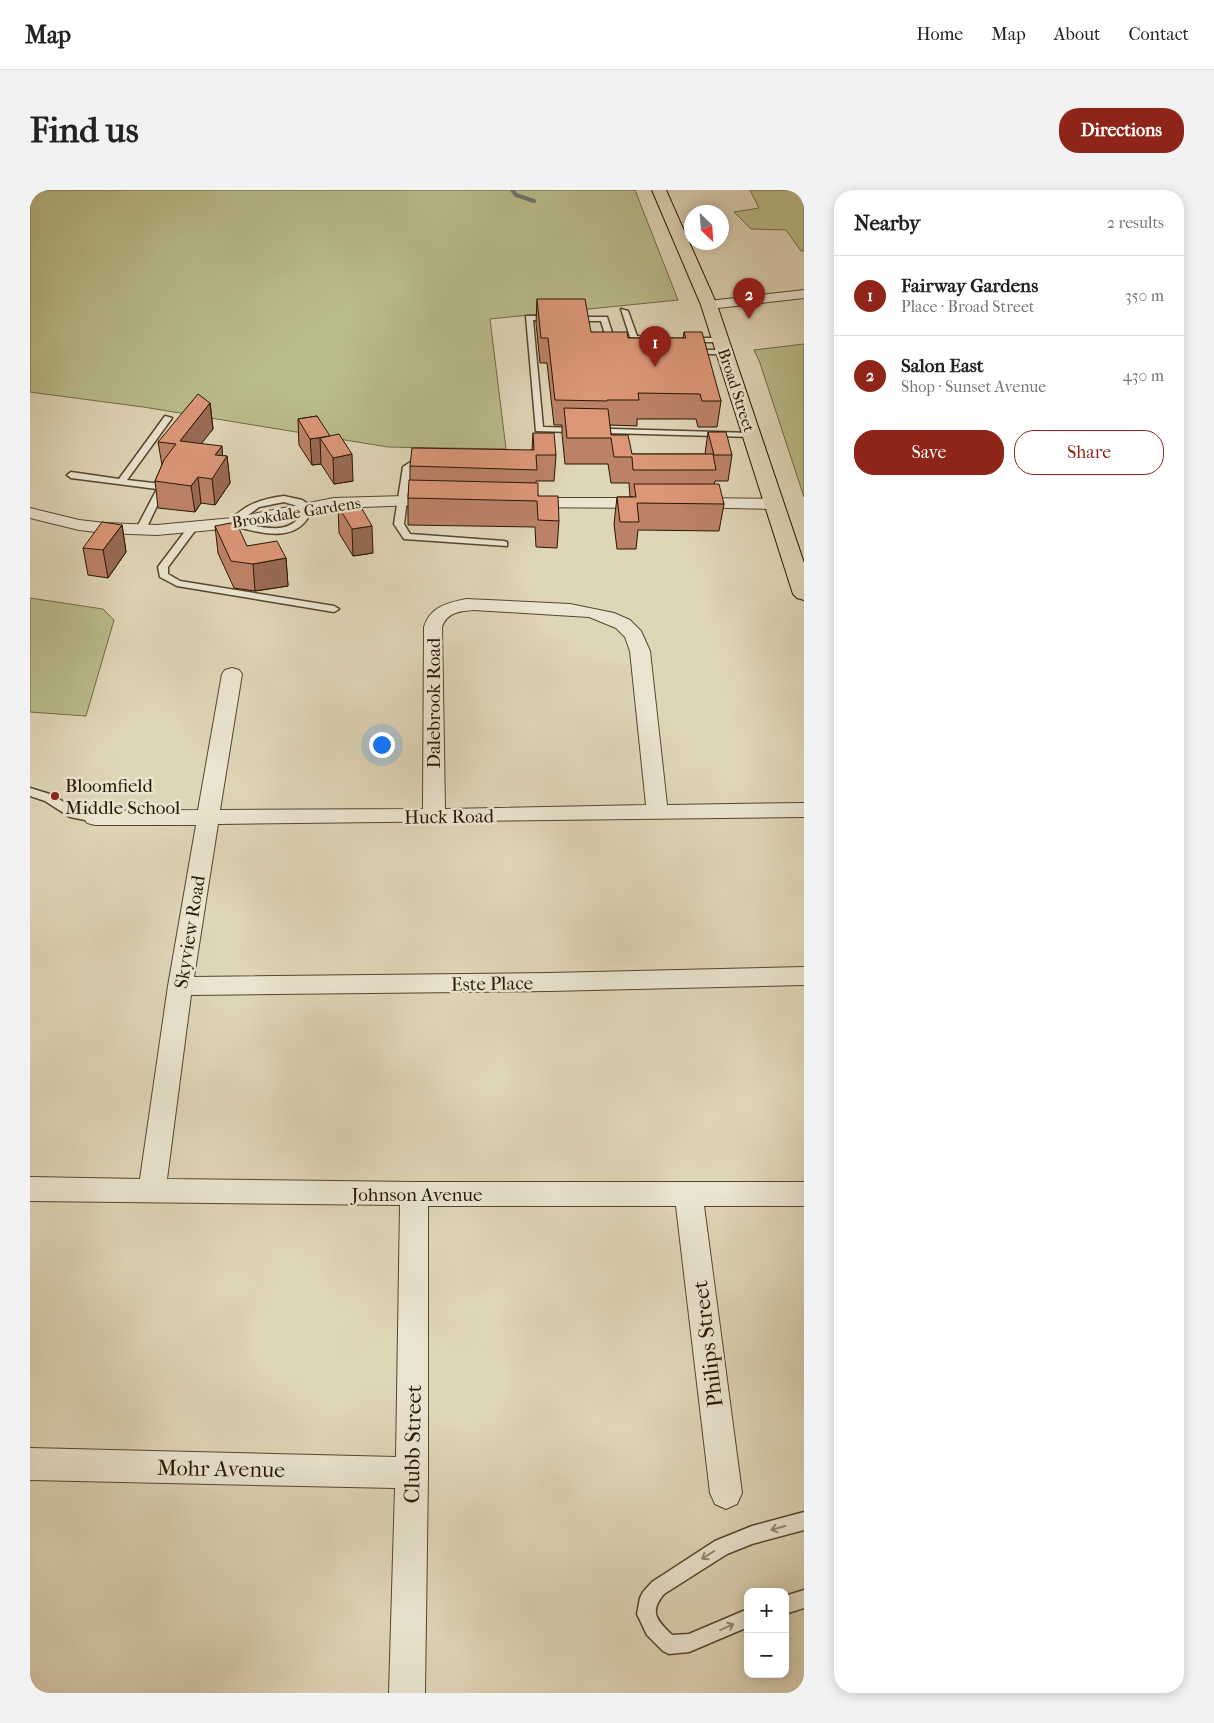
<!DOCTYPE html>
<html lang="en">
<head>
<meta charset="utf-8">
<style>
	body { margin:0; font-family:"IM FELL French Canon",serif; background:#f2f2f2; color:#222 }
	.controls { position:absolute; right:15px; bottom:15px; display:grid; overflow:hidden; border-radius:10px; box-shadow:0 2px 12px #0003 }
	.controls button { width:45px; height:45px; display:grid; place-items:center; padding:0; border:0; border-bottom:1px solid #e0e0e0; background:#fff; color:#222; font:25px sans-serif }
	.compass { position:absolute; left:654px; top:15px; width:45px; height:45px; border-radius:50%; background:#fff; box-shadow:0 2px 12px #0003; rotate:155deg }
	.you { position:absolute; left:351px; top:554px; width:18px; height:18px; margin:-12px; border:4px solid #fff; border-radius:50%; background:#1a73e8; box-shadow:0 0 0 8px #1a73e833 }
	.badge { display:grid; place-items:center; width:32px; height:32px; border-radius:50%; background:#8f2418; color:#fff; font-size:16px; font-weight:700 }
	.pin { position:absolute; translate:-50% -41px; filter:drop-shadow(0 1px 2px #0008) }
	.pin::after { content:''; position:absolute; top:26px; width:18px; height:15px; background:inherit; clip-path:polygon(0 0,100% 0,50% 100%) }
	.list { margin:0; padding:0; list-style:none }
	h2 { display:flex; justify-content:space-between; align-items:center; height:65px; margin:0; padding:0 20px; font-size:21px }
	h2 small { font-size:16px; font-weight:400; color:#767676 }
	.list li { display:grid; grid-template-columns:32px 1fr auto; gap:15px; align-items:center; box-sizing:border-box; height:80px; padding:0 20px; border-top:1px solid #e0e0e0 }
	.list b { display:block; font-size:19px; white-space:nowrap }
	.list p { margin:0; font-size:16px; white-space:nowrap; color:#767676 }
	.list em { font-size:16px; font-style:normal; color:#767676 }
	.actions { display:flex; gap:10px; padding:15px 20px }
	.actions a { flex:1; padding:11px 0; border:1px solid #8f2418; border-radius:20px; text-align:center; font-size:18px; color:#8f2418 }
	.actions .main { background:#8f2418; color:#fff }
	.map { position:relative; flex:none; width:774px; height:1503px; overflow:hidden; border-radius:20px }
	header { display:flex; align-items:center; gap:30px; box-sizing:border-box; height:70px; padding:0 25px; background:#fff; border-bottom:1px solid #e0e0e0 }
	header strong { font-size:24px }
	nav { display:flex; gap:28px; margin-inline-start:auto; font-size:18px }
	.intro { display:flex; align-items:center; justify-content:space-between; box-sizing:border-box; height:120px; padding:0 30px }
	h1 { margin:0; font-size:35px }
	.button { padding:12px 22px; border-radius:20px; background:#8f2418; color:#fff; font-size:18px; font-weight:700 }
	main { display:flex; gap:30px; padding:0 30px }
	aside { flex:1; background:#fff; border-radius:20px; box-shadow:0 2px 12px #0003 }
	.map>svg:first-child { display:block }
</style>
</head>
<body>
<header>
<strong>Map</strong>
<nav><a>Home</a><a>Map</a><a>About</a><a>Contact</a></nav>
</header>
<div class="intro"><h1>Find us</h1><a class="button">Directions</a></div>
<main>
<div class="map">
<svg width="774" height="1503" viewBox="0 0 774 1503">
	<rect width="100%" height="100%" fill="#dfd5b7"/>
	<filter id="stains"><feTurbulence type="fractalNoise" baseFrequency=".004" numOctaves="4"/><feColorMatrix values="0 0 0 0 .2 0 0 0 0 .09 0 0 0 0 .02 0 0 0 .5 -.17"/></filter>
	<radialGradient id="worn" r=".72"><stop offset=".6" stop-color="#630" stop-opacity="0"/><stop offset="1" stop-color="#630" stop-opacity=".3"/></radialGradient>
	<path fill="#b9bb89" stroke="#716845" d="M0 0H605L648 110 460 129 476 259 358 257 113 217 0 202Z
		M720 0H763L774 3V61H771L756 40 721 39 704 22 729 18Z
		M774 154V307L730 173 724 160Z
		M0 408 73 419 84 430 56 526 0 522Z"/>
	<g fill="none" stroke-linecap="round" stroke-linejoin="round">
		<path stroke="#69776c" stroke-width="4" d="M482 0 486 5 504 11"/>
		<defs>
			<path id="service" d="M591 119 598 121 607 146 623 148V152L601 150Z
				M496 126H522L526 128 522 130H503L513 237 722 243 726 245 722 247 506 241Z
				M539 127H577L587 158 583 160 579 158 571 131H539Z
				M655 148H690L694 150 690 152H655Z
				M659 160H694L698 162 694 164H659Z
				M135 226 142 228 97 290 132 294 136 297 116 339 111 342 106 339 127 299 41 288 37 285 41 282 89 289Z
				M397 268 401 271 400 273 390 274 381 278 374 334 380 344 474 351 477 352V356L374 349 364 334 373 277 385 269Z
				M254 306 272 310 283 317C270 356 231 343 200 335L198 333C213 315 231 309 254 306ZM254 312 274 318C264 347 233 338 209 332L229 317Z
				M162 335 167 338 138 377V384L150 391 304 416 309 419 304 422 147 396 130 387 128 377 159 336Z
				M0 598 23 605 47 621 69 625 71 628 65 632 40 627 15 611 0 606Z
				M774 1322V1340L722 1354 697 1364 634 1404C618 1423 628 1431 642 1445L659 1444 718 1419V1437L659 1462 639 1464 633 1461 617 1445 607 1424 610 1408 613 1402 622 1392 685 1351 722 1336Z
				M774 1400V1418L755 1424V1406Z"/>
			<path id="minor" d="M774 100V108L679 119 672 115 679 111Z
				M410 305 416 306 418 310 416 314 304 318 203 338 127 345 75 343 49 340 0 328V318L49 330 75 333 127 335 203 328 304 308Z
				M496 308H618L624 309 626 313 624 317 618 318 490 317 488 313 490 309Z
				M661 308 745 309 751 310 753 314 751 318 745 319 655 317 653 313 655 309Z
				M436 409 540 414 584 423 600 430 611 441 620 461 637 615 774 613V627L188 634 164 787 519 783 774 777V795L519 801 161 805 137 989 384 992H774V1016H674L712 1303 707 1314 696 1319 685 1314 680 1303 646 1016H398V1283L395 1503H359L365 1298 0 1290V1258L366 1267 370 1015 0 1011V987L110 989 138 796 166 635H65L57 633 54 628 57 623 65 621 168 620 192 484 195 480 202 478 209 480 212 484 190 620 393 619 394 437C400 417 417 413 436 409ZM444 420 559 427 586 438 595 447 600 461 616 615 415 619 412 437C417 422 431 421 444 420Z"/>
			<path id="primary" d="M622 0H636L687 115 774 373V410L767 408 763 404 671 115Z"/>
		</defs>
		<use href="#service" stroke="#56462e" stroke-width="3"/>
		<use href="#minor" stroke="#56462e" stroke-width="2"/>
		<use href="#primary" stroke="#291601" stroke-width="2"/>
		<use href="#service" fill="#eae4d0" fill-rule="evenodd"/>
		<use href="#minor" fill="#eae4d0" fill-rule="evenodd"/>
		<use href="#primary" fill="#dfd5b7" fill-rule="evenodd"/>
	</g>
	<path fill="#bc8267" stroke="#291601" d="M507 109 561 142 598 148H653L654 142 691 211 687 237H668L666 229H607V236L580 235 581 245 602 264H675L678 242 702 265 698 291H685L684 294 694 314 689 341 608 340 606 359H587L584 334 587 307H603H600L599 293H581L578 274H535L532 244V235H524L517 173H510L506 133Z
		M180 213 183 239 171 253 193 266H197L200 293 185 315 171 313 165 322 128 318 125 291 132 275 128 252Z
		M287 226 323 291 304 294 291 274 282 275 269 255 268 229Z
		M503 243 526 265 524 291H506V293L508 306 529 331 527 358 506 357 505 337 378 335V308L380 290V276L502 260Z
		M308 316 343 363 323 366 309 343Z
		M92 335 96 362 78 388 58 385 53 358Z
		M185 336 217 356 256 368 258 396 225 401 204 398 188 363Z"/>
	<path fill="#996a54" stroke="#291601" d="M180 213 183 239 153 277 150 251Z
		M300 246 290 248 291 274 282 275 280 249Z
		M192 256 193 272 197 266 200 293 185 315 182 289 185 265Z
		M322 264 323 291 304 294 303 268Z
		M168 287 171 313 165 322 161 296Z
		M92 335 96 362 78 388 73 360Z
		M342 336 343 363 323 366 322 339Z
		M256 368 258 396 225 401 223 374Z"/>
	<path fill="#db9778" stroke="#291601" d="M507 109H555L561 142H597L598 148H656L654 142H672L691 211H672L670 204 608 203 609 210H577V211L525 210 518 148H511Z
		M168 204 180 213 150 251 192 256 185 265 197 266 182 289 168 287 161 296 125 291 134 270 146 254 128 252Z
		M534 218 578 219 581 245H598L602 264H683L686 280H603L602 267H584L581 248H537Z
		M287 226 300 246 280 249 268 229Z
		M678 242H696L702 265H684Z
		M503 243H524L526 265H506L507 280 380 276 382 258 504 260Z
		M309 244 322 264 303 268 290 248Z
		M379 290 508 293V306H528L529 331 508 330 507 311 378 308Z
		M604 294H689L694 314 607 313 609 332H590L587 307H606Z
		M328 312 342 336 322 339 308 316Z
		M72 332 92 335 73 360 53 358Z
		M206 332 217 356 247 351 256 368 223 374 201 371 185 336Z"/>
	<defs><path id="oneway-shaft" d="M-6 0H5M1.5-3L5.5 0L1.5 3" fill="none" stroke-width="1.6" stroke-linecap="round" stroke-linejoin="round" transform="scale(1.25)"/></defs>
	<g stroke="#938773">
		<use href="#oneway-shaft" transform="translate(748 1338) rotate(165)"/>
		<use href="#oneway-shaft" transform="translate(678 1365) rotate(148)"/>
		<use href="#oneway-shaft" transform="translate(697 1437) rotate(-24)"/>
	</g>
	<circle fill="#8f2418" stroke="#eae4d0" stroke-width="2" cx="25" cy="606" r="5"/>
	<g text-anchor="middle" stroke-width="5" stroke-linejoin="round" paint-order="stroke">
		<g font-size="16" fill="#291601" stroke="#eae4d0">
			<text transform="translate(707 200) rotate(72)" y="6">Broad Street</text>
			<text transform="translate(266 322) rotate(-9)" y="6">Brookdale Gardens</text>
		</g>
		<g font-size="19" fill="#291601" stroke="#eae4d0">
			<text transform="translate(403 513) rotate(-90)" y="7">Dalebrook Road</text>
			<text transform="translate(419 626) rotate(-1)" y="7">Huck Road</text>
			<text transform="translate(159 742) rotate(-81)" y="7">Skyview Road</text>
			<text transform="translate(462 793) rotate(-1)" y="7">Este Place</text>
			<text x="387" y="1011">Johnson Avenue</text>
		</g>
		<g font-size="19" fill="#291601" stroke="#eae4d0" text-anchor="start">
			<text x="35" y="602">Bloomfield<tspan x="35" dy="22">Middle School</tspan></text>
		</g>
		<g font-size="22" fill="#291601" stroke="#eae4d0">
			<text transform="translate(677 1154) rotate(-97)" y="8">Philips Street</text>
			<text transform="translate(382 1254) rotate(-89)" y="8">Clubb Street</text>
			<text transform="translate(191 1278) rotate(1)" y="8">Mohr Avenue</text>
		</g>
	</g>
	<rect width="100%" height="100%" filter="url(#stains)"/>
	<rect width="100%" height="100%" fill="url(#worn)"/>
</svg>
<div class="controls">
<button>+</button>
<button>−</button>
</div>
<svg class="compass" viewBox="-18 -18 36 36"><path d="M0-13l5 13h-10z" fill="#e53935"/><path d="M0 13l5-13h-10z" fill="#767676"/></svg>
<div class="you"></div>
<div class="pin badge" style="left:625px;top:177px">1</div>
<div class="pin badge" style="left:719px;top:129px">2</div>
</div>
<aside>
<h2>Nearby<small>2 results</small></h2>
<ul class="list">
<li><span class="badge">1</span><div><b>Fairway Gardens</b><p>Place · Broad Street</p></div><em>350 m</em></li>
<li><span class="badge">2</span><div><b>Salon East</b><p>Shop · Sunset Avenue</p></div><em>430 m</em></li>
</ul>
<div class="actions"><a class="main">Save</a><a>Share</a></div>
</aside>
</main>
</body>
</html>
